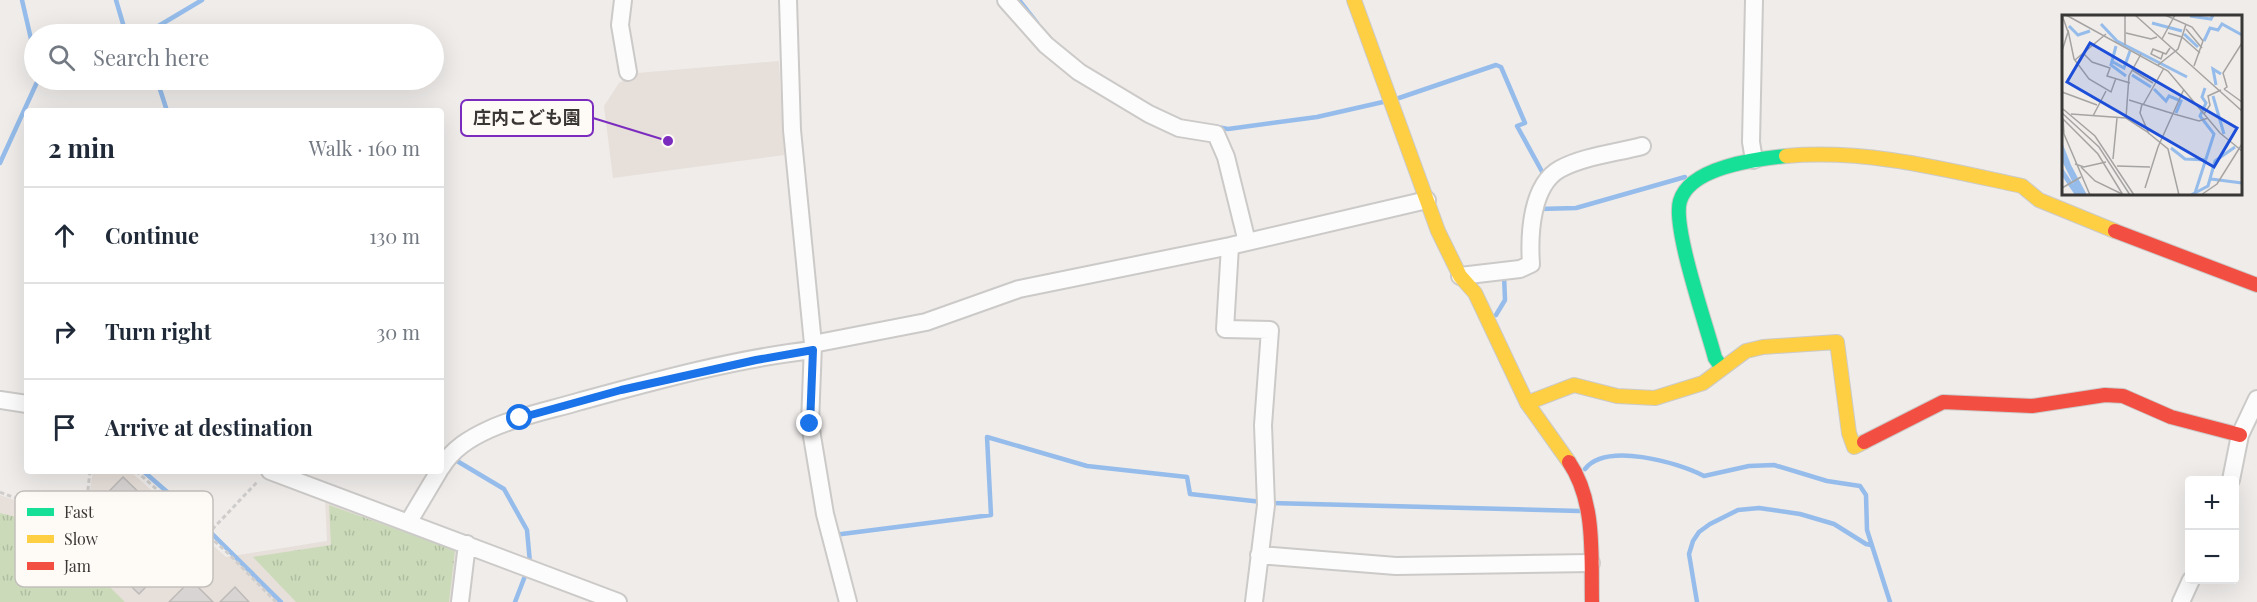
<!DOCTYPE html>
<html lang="en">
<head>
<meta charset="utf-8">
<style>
	body { margin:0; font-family:"Playfair Display","Noto Sans JP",serif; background:#f6f6f7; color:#1f2937 }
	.controls { position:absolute; right:18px; bottom:18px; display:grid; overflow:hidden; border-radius:6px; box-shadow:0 6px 24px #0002 }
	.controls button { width:54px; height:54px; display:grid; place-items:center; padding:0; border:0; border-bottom:2px solid #e0e1e3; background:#fff; color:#1f2937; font:30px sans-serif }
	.stop { position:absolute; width:18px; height:18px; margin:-14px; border:4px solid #1a73e8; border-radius:50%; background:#fff }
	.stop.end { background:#1a73e8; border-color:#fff; box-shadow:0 2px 6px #0008 }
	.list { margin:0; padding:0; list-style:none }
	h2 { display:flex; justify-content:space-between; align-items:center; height:78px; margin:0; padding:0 24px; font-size:26px }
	h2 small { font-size:20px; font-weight:400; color:#747a83 }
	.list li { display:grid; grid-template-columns:39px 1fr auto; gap:18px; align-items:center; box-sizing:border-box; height:96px; padding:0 24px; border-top:2px solid #e0e1e3 }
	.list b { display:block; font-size:22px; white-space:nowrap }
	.list em { font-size:20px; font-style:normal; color:#747a83 }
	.icon { flex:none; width:33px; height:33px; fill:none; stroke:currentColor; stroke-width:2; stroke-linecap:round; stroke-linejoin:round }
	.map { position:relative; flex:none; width:2257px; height:602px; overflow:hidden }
	.search { position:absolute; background:#fff; box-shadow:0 6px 24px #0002; left:24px; top:24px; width:420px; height:66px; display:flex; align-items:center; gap:15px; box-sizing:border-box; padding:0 21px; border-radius:33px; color:#747a83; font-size:22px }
	.panel { position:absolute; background:#fff; box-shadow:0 6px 24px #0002; left:24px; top:108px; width:420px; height:366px; border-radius:6px }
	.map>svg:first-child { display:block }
</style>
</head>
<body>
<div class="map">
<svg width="2257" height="602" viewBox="0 0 2257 602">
	<defs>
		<pattern id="park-tufts" width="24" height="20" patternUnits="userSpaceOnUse" patternTransform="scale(1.5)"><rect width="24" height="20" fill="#cbdbba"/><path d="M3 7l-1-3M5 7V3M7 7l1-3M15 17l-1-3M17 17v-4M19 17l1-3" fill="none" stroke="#afbda0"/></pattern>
	</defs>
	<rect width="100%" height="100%" fill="#efecea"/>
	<path fill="#e7dfd9" d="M779 61 784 155 613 178 604 106 619 83 637 73Z
		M93 471H130L226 557 327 541 325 498 462 550 454 602H0V495L17 501 57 507 88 502Z"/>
	<path fill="url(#park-tufts)" d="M329 505 455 550 449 602H296L253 557 331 545Z
		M0 513 47 525 125 602H0Z"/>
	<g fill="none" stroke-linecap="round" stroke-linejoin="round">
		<path stroke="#95bcea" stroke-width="4.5" d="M22 0 34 52
			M116 0 126 34
			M1019 0 1037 23
			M145 34 202 0
			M157 80 167 111
			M1399 98 1496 65 1501 67 1525 123 1517 126 1545 177
			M1217 127 1228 129 1317 117 1383 102
			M0 163 38 80
			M1539 209 1576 208 1685 177
			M1496 315 1505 300 1504 275
			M452 458 504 489 527 530 530 563 515 602
			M1585 469C1606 442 1677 462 1704 476L1749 466 1774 465 1827 481 1860 486 1866 495 1867 530 1890 602
			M143 471 188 510 281 602
			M1271 503 1580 511
			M834 535 991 515 987 437 1087 466 1187 477 1190 494 1262 502
			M1697 602 1689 554 1693 541 1699 532 1710 524 1738 510 1759 508 1800 514 1834 524 1866 544 1871 545"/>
	</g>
	<path fill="#d7d4d3" stroke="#bdbab8" stroke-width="1.5" d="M123 477 190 542 139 594 72 529Z
		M191 580 213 602H169Z
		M235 587 249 602H220Z"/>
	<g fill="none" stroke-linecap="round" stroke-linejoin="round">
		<defs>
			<path id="street" d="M623 0 620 25 628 72
				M788 0 792 130 813 344 810 424 825 514 848 602
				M1006 0 1046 45 1079 72 1149 114 1179 128 1216 134 1226 157 1247 242
				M1754 160 1751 142 1754 0
				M1230 246 1225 329 1270 330 1263 425 1266 505 1254 602
				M1460 276 1520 269 1531 264C1529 235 1531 185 1560 169 1584 156 1616 153 1642 146
				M813 344 926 322 1019 289 1230 246 1427 200
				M0 400 27 404
				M441 468C452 449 470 438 490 429 518 416 551 410 581 401 654 381 738 358 813 350
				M270 471 618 602
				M2231 480 2240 435 2257 399
				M408 523 439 471
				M1259 555 1396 566 1591 563
				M460 602 467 544
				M2181 602 2191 580"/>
			<path id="fast" d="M1722 368 1715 358C1707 327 1672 227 1680 201 1690 167 1756 159 1786 156"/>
			<path id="slow" d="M1354 0 1438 231 1460 276 1475 293 1527 403 1569 462
				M1786 156C1867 149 1943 169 2022 186L2039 200 2115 231
				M1527 403 1574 385 1617 396 1655 398 1703 383 1746 351 1763 347 1837 342 1849 433 1854 447 1864 442"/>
			<path id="jam" d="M2115 231 2257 285
				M1864 442 1943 402 2032 406 2105 395 2123 396 2171 417 2240 435
				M1569 462C1596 502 1591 556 1592 602"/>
		</defs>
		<use href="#street" stroke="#cccac8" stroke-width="20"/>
		<use href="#fast" stroke="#cccac8" stroke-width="16"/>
		<use href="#slow" stroke="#cccac8" stroke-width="16"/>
		<use href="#jam" stroke="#cccac8" stroke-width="16"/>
		<path stroke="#cecdcc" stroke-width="3" stroke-dasharray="4.5 3" stroke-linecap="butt" d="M136 471 229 554 276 602
			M0 492C29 505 56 505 87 499L90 471
			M207 535 258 481"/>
		<use href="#street" stroke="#fdfcfc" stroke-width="16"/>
		<use href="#fast" stroke="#16e098" stroke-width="14"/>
		<use href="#slow" stroke="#ffcf43" stroke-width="14"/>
		<use href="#jam" stroke="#f24e42" stroke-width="14"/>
	</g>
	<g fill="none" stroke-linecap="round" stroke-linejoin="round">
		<path stroke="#1a73e8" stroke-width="8" d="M520 418 621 390 756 360 813 350 810 424"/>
	</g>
	<g transform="translate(2062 15)">
		<rect width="180" height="180" fill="#efecea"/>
		<path d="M0 127 9 150 25 180H13L0 161V152L12 170 0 146Z" fill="#95bcea"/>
		<path fill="none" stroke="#95bcea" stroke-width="3" d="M128 1 149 4 151 0M90 8 120 16M39 9 55 26 125 62M7 11 16 20 28 16M122 19 136 32M142 26 148 13 156 15 160 9 180 20M54 31 49 50 64 61M51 47 62 53 68 36M70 60 89 72M154 70 151 54 159 59M92 74 104 86 107 81 119 86 114 98M151 81 162 119M109 133 123 144 145 145M149 164 180 168M133 178 152 119 138 101 144 88 140 82 143 73M129 180 146 171 153 146 173 132"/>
		<path fill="none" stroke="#a6a4a2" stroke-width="1.5" d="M4 0 106 56 158 118 180 136M73 0 180 96M103 0 130 12 141 26 132 51M124 9 120 22 138 38M124 14 140 33M6 15 12 44 27 64 49 77 54 63M64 18 89 24 95 22M100 24 113 0M63 30V0M0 36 6 17 0 0M101 38 99 44 89 39 91 34 104 39 108 33M22 39 30 47 48 53 45 61 68 68M13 45 44 19M96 50 116 34 120 22 106 18M70 55 91 68M162 74 165 72 161 58 180 28M162 74 180 87M0 77 35 90M67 85 112 99M80 89 78 98 87 119M81 90 102 53M1 94 33 121 72 180M0 98 37 132 68 180M9 99 64 103 84 116 106 134 117 180M112 99 137 106 146 103M142 99 148 90 146 81 159 75M31 101 44 76M1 103 2 119 28 180M64 103 67 61 79 39M1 104 36 139 61 180M51 144 55 103M13 149 22 152 44 147M55 151 88 152M19 152 33 166 60 179M0 173 19 162M83 173 96 132 122 74M139 180 155 169 180 129"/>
		<path fill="#1d4ed8" fill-opacity="0.15" stroke="#1d4ed8" stroke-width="3" d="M28 28 175 113 152 152 5 67Z"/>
		<rect width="180" height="180" fill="none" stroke="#393735" stroke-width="3"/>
	</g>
	<rect x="15" y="491" width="198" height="96" rx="9" fill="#fefaf6" stroke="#c3c0bc" stroke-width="1.5"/>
	<rect x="27" y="508" width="27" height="8" fill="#16e098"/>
	<rect x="27" y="535" width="27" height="8" fill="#ffcf43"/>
	<rect x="27" y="562" width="27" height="8" fill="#f24e42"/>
	<g font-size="16" fill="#393735">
		<text x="64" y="518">Fast</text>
		<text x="64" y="545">Slow</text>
		<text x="64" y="572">Jam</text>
	</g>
	<path fill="none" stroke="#7b2cbf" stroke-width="2" d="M668 141L593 118"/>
	<circle fill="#7b2cbf" stroke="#fefaf6" stroke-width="2" cx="668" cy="141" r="6"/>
	<rect fill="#fefaf6" stroke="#7b2cbf" stroke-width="2" x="461" y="100" width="132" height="36" rx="6"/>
	<g font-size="18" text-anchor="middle" font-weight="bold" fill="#393735">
		<text x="527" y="124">庄内こども園</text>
	</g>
</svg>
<div class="controls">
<button>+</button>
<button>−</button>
</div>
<div class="stop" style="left:520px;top:418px"></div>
<div class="stop end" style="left:810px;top:424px"></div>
<div class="search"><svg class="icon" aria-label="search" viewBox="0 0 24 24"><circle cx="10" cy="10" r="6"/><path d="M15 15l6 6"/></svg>Search here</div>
<section class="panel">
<h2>2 min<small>Walk · 160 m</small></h2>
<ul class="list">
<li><svg class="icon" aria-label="ahead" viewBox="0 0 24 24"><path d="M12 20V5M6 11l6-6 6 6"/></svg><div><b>Continue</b></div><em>130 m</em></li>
<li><svg class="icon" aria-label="right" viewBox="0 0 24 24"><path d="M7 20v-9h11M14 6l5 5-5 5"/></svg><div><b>Turn right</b></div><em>30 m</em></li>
<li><svg class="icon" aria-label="arrive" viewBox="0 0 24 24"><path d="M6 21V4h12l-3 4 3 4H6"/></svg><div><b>Arrive at destination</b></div></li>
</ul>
</section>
</div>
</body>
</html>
